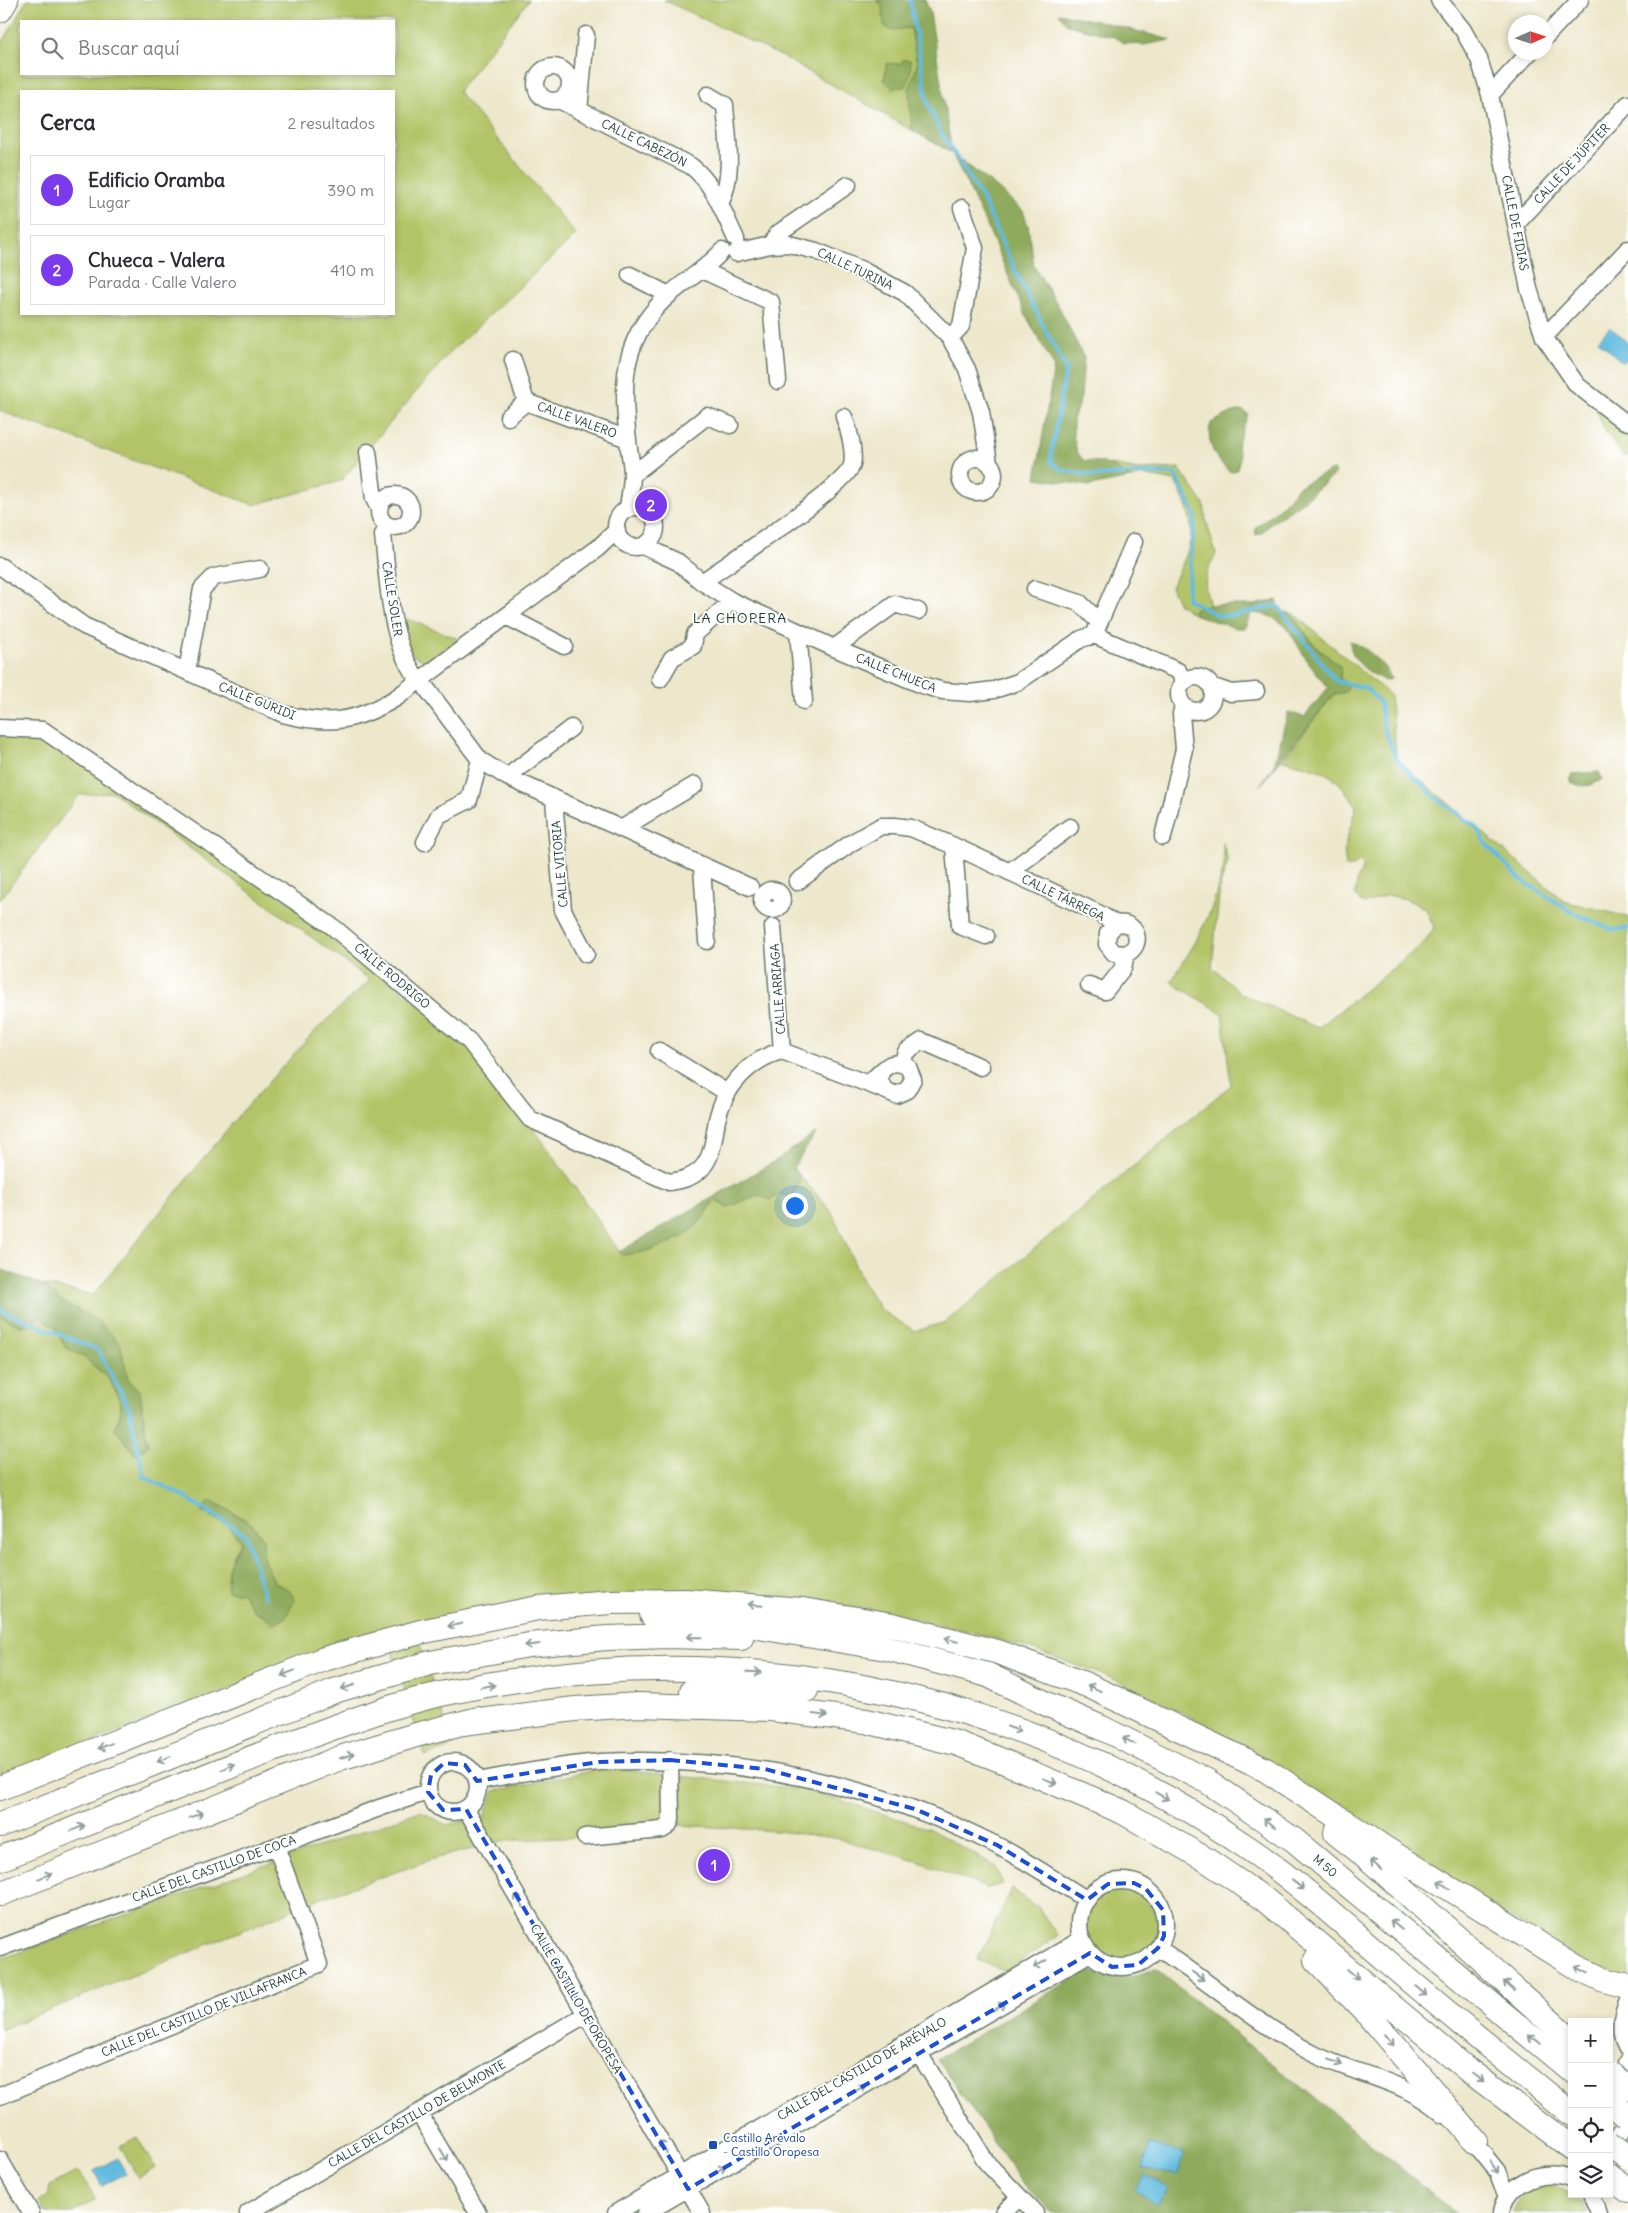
<!DOCTYPE html>
<html lang="es">
<head>
<meta charset="utf-8">
<style>
	body { margin:0; font-family:Delius,sans-serif; background:#f2f2f3; color:#2b2b33 }
	.controls { position:absolute; right:15px; bottom:15px; display:grid; overflow:hidden; border-radius:0px; box-shadow:0 2px 8px #0003 }
	.controls button { width:45px; height:45px; display:grid; place-items:center; padding:0; border:0; border-bottom:1px solid #e1e1e2; background:#fff; color:#2b2b33; font:25px sans-serif }
	.compass { position:absolute; left:1508px; top:15px; width:45px; height:45px; border-radius:50%; background:#fff; box-shadow:0 2px 8px #0003; rotate:87deg }
	.you { position:absolute; left:794px; top:1205px; width:18px; height:18px; margin:-12px; border:4px solid #fff; border-radius:50%; background:#1a73e8; box-shadow:0 0 0 8px #1a73e833 }
	.badge { display:grid; place-items:center; width:32px; height:32px; border-radius:50%; background:#7c3aed; color:#fff; font-size:16px; font-weight:700 }
	.pin { position:absolute; translate:-50% -50%; border:2px solid #fff; box-shadow:0 1px 5px #0006 }
	.list { margin:0; padding:0; list-style:none }
	h2 { display:flex; justify-content:space-between; align-items:center; height:65px; margin:0; padding:0 20px; font-size:21px }
	h2 small { font-size:16px; font-weight:400; color:#7c7c81 }
	.list li { display:grid; grid-template-columns:32px 1fr auto; gap:15px; align-items:center; box-sizing:border-box; height:70px; margin:0 10px 10px; padding:0 10px; border:1px solid #e1e1e2; border-radius:0px }
	.list b { display:block; font-size:19px; white-space:nowrap }
	.list p { margin:0; font-size:16px; white-space:nowrap; color:#7c7c81 }
	.list em { font-size:16px; font-style:normal; color:#7c7c81 }
	.icon { flex:none; width:28px; height:28px; fill:none; stroke:currentColor; stroke-width:2; stroke-linecap:round; stroke-linejoin:round }
	.map { position:relative; flex:none; width:1628px; height:2213px; overflow:hidden }
	.search { position:absolute; background:#fff; box-shadow:0 2px 8px #0003; left:20px; top:20px; width:375px; height:55px; display:flex; align-items:center; gap:12px; box-sizing:border-box; padding:0 18px; border-radius:0px; color:#7c7c81; font-size:19px }
	.panel { position:absolute; background:#fff; box-shadow:0 2px 8px #0003; left:20px; top:90px; width:375px; height:225px; border-radius:0px }
	.map>svg:first-child { display:block }
</style>
</head>
<body>
<div class="map">
<svg width="1628" height="2213" viewBox="0 0 1628 2213">
	<rect width="100%" height="100%" fill="#fff"/>
	<filter id="ink" filterUnits="userSpaceOnUse"><feTurbulence type="fractalNoise" baseFrequency=".02" numOctaves="2"/><feDisplacementMap in="SourceGraphic" scale="10" xChannelSelector="R" yChannelSelector="G"/><feConvolveMatrix kernelMatrix="1 2 1 2 8 2 1 2 1" color-interpolation-filters="sRGB"/></filter>
	<filter id="wash" filterUnits="userSpaceOnUse"><feTurbulence type="fractalNoise" baseFrequency=".0096" numOctaves="4" result="noise"/><feDisplacementMap in="SourceGraphic" scale="20" xChannelSelector="R" yChannelSelector="G"/><feGaussianBlur stdDeviation="1.12" result="paint"/><feColorMatrix in="noise" values="0 0 0 0 0 0 0 0 0 0 0 0 0 0 0 0 0 1.4 0 .05"/><feComposite in="paint" operator="in"/></filter>
	<g filter="url(#wash)">
		<rect width="100%" height="100%" fill="#ede7cb"/>
		<path fill="#b3c467" stroke="#69804e" fill-rule="evenodd" d="M27 0H529L458 91 576 235 449 353 341 481 254 505 0 411V47ZM21 21H394V74H21ZM21 91H394V314H21Z
			M664 0H925L930 13 941 99 952 153 781 56Z
			M1591 396 1628 422V456H1623L1605 431Z
			M1109 464 1138 470 1179 468 1204 504 1206 520 1216 554C1205 575 1202 581 1210 605L1194 609 1193 614 1179 604 1171 587C1195 541 1199 528 1175 481L1143 475 1130 478Z
			M1290 613 1294 614 1390 695 1397 760 1564 901 1628 917V1976L1621 1985 1266 1770 1188 1715 1109 1677 1031 1649 968 1631 866 1609 768 1596 414 1625 453 1746 425 1756 385 1631 0 1777V1316L40 1317 56 1328 65 1347 85 1358 110 1380 121 1403 120 1415 114 1430 123 1438 136 1455 140 1392 128 1379 98 1321 61 1301 43 1285 93 1295 238 1116 314 1032 370 980 113 792 79 795 0 900V731L41 732 305 913 344 950 388 978 466 1046 534 1129 622 1255 705 1216 715 1199 727 1208 757 1195 771 1200 779 1194 792 1195 801 1177 832 1212 863 1283 882 1311 915 1331 946 1322 1231 1085 1222 1013 1171 982 1195 943 1211 910 1224 867 1223 843 1228 862 1220 886 1212 967 1242 994 1318 1028 1424 943 1434 928 1426 909 1406 899 1388 895 1364 904 1360 902 1355 894 1358 877 1364 866 1359 862 1353 867H1346L1344 849 1356 807C1334 769 1322 771 1283 760L1334 694 1346 692 1340 679 1341 667 1315 646ZM211 1500 251 1523 263 1539V1561L275 1583 289 1590 274 1625 263 1615 253 1610 243 1593 232 1556 241 1542 229 1526 201 1511Z
			M402 617 459 639 432 659 423 660 414 656 406 646Z
			M605 1768 809 1790 930 1829 995 1866 1003 1884 986 1888 917 1861 835 1838 777 1831 680 1825 585 1837 501 1841 430 1860 319 1899 0 2030V1959L420 1811 447 1825 484 1817 494 1791Z
			M1084 1924a38 38 0 1 1 76 0a38 38 0 1 1-76 0Z
			M1012 1889 1038 1907 1058 1936 1006 1971 977 1960Z
			M137 2137 155 2168 138 2178 120 2146Z
			M78 2171 96 2199 74 2213H46L39 2201 48 2197 50 2186Z
			M1551 2185C1569 2190 1579 2196 1587 2213H1513C1518 2194 1534 2188 1551 2185Z"/>
		<path fill="#8eaa5c" stroke="#567448" d="M877 0H925L930 13 952 153 996 187 1023 211 1028 225 1034 266 1059 307 1084 358 1081 397 1073 420V435L1077 452 1084 461C1106 461 1113 466 1130 478L1090 486 1036 478 1054 366 1024 312 988 228 952 153 912 130 909 90 917 65 911 28 890 30 884 25 882 6Z
			M1058 13 1102 22 1171 40 1143 45 1124 43 1114 37 1068 25Z
			M903 60H910C912 69 909 78 906 87L892 88 884 80 887 63 900 64Z
			M1242 410 1248 414 1237 446 1240 457 1237 470 1231 472C1216 462 1205 442 1211 423L1233 412Z
			M1332 470H1334L1336 473 1301 503 1273 522 1261 533 1256 535 1255 528 1283 505 1299 486Z
			M1277 600 1281 612 1290 613 1315 646 1341 667 1340 679 1350 684 1346 692 1334 694 1259 787 1274 765 1288 712 1304 717 1328 688C1321 679 1313 670 1307 660 1289 634 1288 615 1251 613L1245 628H1236L1193 614 1194 609 1210 605H1254Z
			M1350 641C1366 647 1385 663 1391 679L1385 681C1368 672 1351 662 1350 641Z
			M1599 772 1602 779C1592 786 1584 788 1572 783L1570 778 1572 774Z
			M817 1132 793 1168 801 1177 793 1196 779 1194 771 1200 756 1195 727 1208 715 1199C707 1211 700 1224 688 1233 670 1246 644 1253 622 1255L619 1252 777 1160Z
			M0 1269 43 1285 61 1301 98 1321 120 1343 128 1379 140 1392 148 1446 136 1455 123 1438 114 1430 120 1415 121 1403 110 1380 85 1358 65 1347 56 1328 40 1317 22 1327 0 1316Z
			M210 1500 251 1523 263 1539 264 1561 275 1583 289 1590 295 1600 285 1618 274 1625 263 1615 253 1610 243 1593 228 1591C225 1570 230 1560 241 1542L229 1526 201 1510Z
			M1155 1968 1456 2213H1051L1020 2180 937 2059 1089 1969C1118 1981 1127 1980 1155 1968Z"/>
		<path fill="#61bbdf" stroke="#407c8a" d="M1610 327 1628 343V357L1623 363 1598 340Z
			M1149 2145 1184 2153 1179 2176 1143 2168Z
			M117 2158 126 2173 102 2186 94 2171Z
			M1145 2174 1168 2189 1157 2205 1134 2190Z"/>
		<g fill="none" stroke-linecap="round" stroke-linejoin="round">
			<path stroke="#61bbdf" stroke-width="4" d="M910 0 928 104 940 131 982 198 1017 275 1066 369 1050 461 1062 470 1097 476 1141 473 1175 474 1195 515 1187 599 1219 616 1236 615 1277 605 1336 681 1366 688 1380 703 1384 728 1397 760 1436 798 1476 827 1486 844 1520 879 1573 913 1613 930 1628 928
				M0 1310 98 1350 129 1408 144 1477 178 1493 245 1534 265 1597"/>
		</g>
	</g>
	<g filter="url(#ink)">
		<g fill="none" stroke-linecap="round" stroke-linejoin="round">
			<defs>
				<path id="minor" d="M1439 0 1463 30 1479 59 1490 95 1529 289 1544 337 1577 385 1622 420 1628 422
					M1546 36 1580 0
					M536 84a17 17 0 1 1 34 0a17 17 0 1 1-34 0Z
					M708 95 725 105C727 137 735 174 720 204
					M1490 95 1530 52
					M559 100 691 166C715 185 723 212 736 239
					M579 111 586 35
					M1516 224 1628 104
					M770 245 777 234 848 185
					M736 253 770 245 789 244 816 251 862 270 905 293 950 338 967 369 981 412 989 463
					M702 270 771 302 778 381
					M630 275 669 295
					M1544 337 1628 249
					M950 338 961 326 975 248 962 208
					M513 360 526 402 628 439
					M508 417 526 402
					M368 452 374 499 379 508
					M960 475a17 17 0 1 1 34 0a17 17 0 1 1-34 0Z
					M632 475 707 416 730 425
					M379 511a16 16 0 1 1 32 0a16 16 0 1 1-32 0Z
					M616 527a20 20 0 1 1 40 0a20 20 0 1 1-40 0Z
					M628 509C629 498 632 486 632 475 632 463 629 452 628 441 623 394 620 353 651 314 670 288 701 275 722 251
					M388 526 383 535C388 578 389 634 412 671
					M643 546 678 562 702 582 732 601 834 648 922 685 943 691 970 693 994 690 1018 682 1081 639 1094 635 1134 542
					M0 566 84 626 283 714C328 726 356 722 396 698L598 548 617 530
					M702 582C727 564 845 488 852 465 855 452 849 429 844 417
					M1035 589 1080 603 1099 622
					M506 616 564 646
					M798 632 804 701
					M1094 635 1178 671 1184 681
					M834 648 895 604 918 611
					M187 671 202 589 214 577 260 569
					M1179 694a17 17 0 1 1 34 0a17 17 0 1 1-34 0Z
					M660 679 672 658 693 646 695 634 732 601
					M1211 686 1231 693 1256 691
					M427 689 480 760 507 777 750 887
					M0 728 43 730 333 927 469 1041 530 1119 669 1182C681 1180 690 1179 700 1170 713 1158 714 1136 717 1120 724 1087 750 1059 782 1051L884 1090
					M507 777 571 728
					M554 799 563 910 586 954
					M621 829 695 785
					M1163 837 1184 749 1181 714 1183 705
					M425 842 439 815 469 800 480 760
					M954 846 960 926 986 936
					M702 867 707 941
					M1009 872 1070 827
					M797 882 851 843 881 826H895L911 828 954 846 1100 914 1116 924C1137 920 1145 945 1126 954L1114 953 1107 944 1108 933 1116 924
					M762 900a10 10 0 1 1 20 0a10 10 0 1 1-20 0Z
					M773 927 782 1051
					M1089 985 1105 991 1123 968 1126 954
					M659 1051 726 1092
					M902 1063 906 1052 922 1041 981 1067
					M868 1083C882 1074 889 1055 908 1067L913 1079 907 1090 896 1095 884 1090 880 1080V1075
					M428 1787a25 25 0 1 1 50 0a25 25 0 1 1-50 0Z
					M477 1781C518 1774 559 1765 601 1762 737 1755 874 1783 996 1845 1027 1861 1057 1881 1087 1900
					M466 1809 702 2213
					M585 1837 662 1830 668 1826 671 1820 670 1760
					M1079 1924a43 43 0 1 1 86 0a43 43 0 1 1-86 0Z
					M0 1948 382 1807 428 1792
					M1158 1948C1209 1982 1256 2023 1310 2052 1353 2075 1405 2079 1444 2115
					M1628 2000C1620 2017 1619 2034 1628 2050
					M913 2044 987 2163 1035 2213
					M1615 2090 1628 2060
					M0 2096 319 1964 276 1846
					M419 2113 478 2213
					M1468 2135 1497 2171 1507 2197
					M1609 2153 1628 2119
					M0 2160 31 2213
					M1589 2194 1597 2207 1599 2213
					M248 2213 585 2015
					M616 2213 1082 1939
					M646 2213 1090 1953
					M1003 2213 1019 2198
					M1501 2213C1506 2182 1544 2166 1572 2179"/>
				<path id="highway" d="M0 10 6 0
					M652 1615 735 1623 886 1648 988 1675 1049 1705 1102 1728 1207 1781 1294 1840 1572 2071
					M692 1691 788 1689 806 1690
					M463 1723 575 1709 638 1705 771 1709 866 1721 956 1743 998 1759 1123 1812 1205 1859 1264 1899 1468 2070 1572 2148
					M0 1788 324 1659 420 1632 538 1608 611 1602 686 1601 803 1610 893 1625 998 1652 1087 1685 1266 1770 1386 1849 1576 1967 1604 1980 1628 1986
					M0 1825 334 1691 430 1663 529 1645 607 1638 669 1636 741 1638
					M1336 1833 1368 1858 1572 2041
					M0 1859C94 1821 188 1782 283 1746 335 1727 387 1706 441 1694 723 1632 1009 1685 1248 1848 1301 1884 1348 1928 1397 1970 1454 2019 1513 2066 1572 2114
					M0 1894 340 1758 416 1735 478 1719
					M1316 1960 1365 2011 1475 2141
					M1609 2176 1628 2190"/>
			</defs>
			<use href="#minor" stroke="#677869" stroke-width="19"/>
			<use href="#highway" stroke="#677869" stroke-width="26"/>
			<use href="#minor" stroke="#fff" stroke-width="16"/>
			<use href="#highway" stroke="#fff" stroke-width="24"/>
			<defs>
				<path id="highway-bridge" d="M1609 2073 1628 2088
					M1609 2101 1628 2116
					M1609 2143 1628 2157"/>
			</defs>
			<use href="#highway-bridge" stroke="#677869" stroke-width="26" stroke-linecap="butt"/>
			<use href="#highway-bridge" stroke="#fff" stroke-width="24"/>
		</g>
		<defs><path id="oneway-shaft" d="M-6 0H5M1.5-3L5.5 0L1.5 3" fill="none" stroke-width="1.6" stroke-linecap="round" stroke-linejoin="round" transform="scale(1.25)"/></defs>
		<g stroke="#8f9e9a">
			<use href="#oneway-shaft" transform="translate(755 1605) rotate(-175)"/>
			<use href="#oneway-shaft" transform="translate(455 1625) rotate(169)"/>
			<use href="#oneway-shaft" transform="translate(694 1637) rotate(-179)"/>
			<use href="#oneway-shaft" transform="translate(951 1640) rotate(-165)"/>
			<use href="#oneway-shaft" transform="translate(532 1645) rotate(173)"/>
			<use href="#oneway-shaft" transform="translate(754 1672) rotate(2)"/>
			<use href="#oneway-shaft" transform="translate(288 1673) rotate(159)"/>
			<use href="#oneway-shaft" transform="translate(488 1686) rotate(-10)"/>
			<use href="#oneway-shaft" transform="translate(348 1687) rotate(162)"/>
			<use href="#oneway-shaft" transform="translate(1094 1688) rotate(-155)"/>
			<use href="#oneway-shaft" transform="translate(820 1715) rotate(7)"/>
			<use href="#oneway-shaft" transform="translate(1014 1729) rotate(19)"/>
			<use href="#oneway-shaft" transform="translate(1129 1741) rotate(-153)"/>
			<use href="#oneway-shaft" transform="translate(105 1746) rotate(158)"/>
			<use href="#oneway-shaft" transform="translate(347 1756) rotate(-17)"/>
			<use href="#oneway-shaft" transform="translate(164 1759) rotate(158)"/>
			<use href="#oneway-shaft" transform="translate(228 1767) rotate(-22)"/>
			<use href="#oneway-shaft" transform="translate(1050 1781) rotate(22)"/>
			<use href="#oneway-shaft" transform="translate(1162 1796) rotate(29)"/>
			<use href="#oneway-shaft" transform="translate(196 1815) rotate(-22)"/>
			<use href="#oneway-shaft" transform="translate(1269 1823) rotate(-146)"/>
			<use href="#oneway-shaft" transform="translate(78 1828) rotate(-22)"/>
			<use href="#oneway-shaft" transform="translate(1376 1865) rotate(-137)"/>
			<use href="#oneway-shaft" transform="translate(45 1876) rotate(-22)"/>
			<use href="#oneway-shaft" transform="translate(1298 1885) rotate(38)"/>
			<use href="#oneway-shaft" transform="translate(1444 1885) rotate(-148)"/>
			<use href="#oneway-shaft" transform="translate(519 1901) rotate(-120)"/>
			<use href="#oneway-shaft" transform="translate(1396 1925) rotate(-140)"/>
			<use href="#oneway-shaft" transform="translate(1040 1964) rotate(149)"/>
			<use href="#oneway-shaft" transform="translate(1582 1970) rotate(-154)"/>
			<use href="#oneway-shaft" transform="translate(1353 1974) rotate(40)"/>
			<use href="#oneway-shaft" transform="translate(1198 1976) rotate(36)"/>
			<use href="#oneway-shaft" transform="translate(1509 1986) rotate(-139)"/>
			<use href="#oneway-shaft" transform="translate(1421 1991) rotate(41)"/>
			<use href="#oneway-shaft" transform="translate(999 2007) rotate(-30)"/>
			<use href="#oneway-shaft" transform="translate(1389 2040) rotate(50)"/>
			<use href="#oneway-shaft" transform="translate(1534 2040) rotate(-140)"/>
			<use href="#oneway-shaft" transform="translate(1336 2062) rotate(21)"/>
			<use href="#oneway-shaft" transform="translate(1478 2078) rotate(37)"/>
			<use href="#oneway-shaft" transform="translate(859 2089) rotate(-30)"/>
			<use href="#oneway-shaft" transform="translate(663 2147) rotate(-120)"/>
			<use href="#oneway-shaft" transform="translate(444 2155) rotate(59)"/>
			<use href="#oneway-shaft" transform="translate(1494 2167) rotate(56)"/>
			<use href="#oneway-shaft" transform="translate(719 2170) rotate(-30)"/>
		</g>
	</g>
	<path fill="none" stroke="#1d4ed8" stroke-width="4" stroke-dasharray="10 6" stroke-linejoin="round" d="M670 1760 765 1769 915 1809 997 1845 1087 1900 1108 1884 1134 1883 1146 1889 1163 1910 1164 1936 1158 1948 1138 1965 1112 1967 1090 1953 688 2189 466 1809 443 1810 428 1792 431 1775 444 1763 465 1765 477 1781 599 1762Z"/>
	<rect fill="#1a4fb4" stroke="#fff" stroke-width="2" x="708" y="2140" width="10" height="10" rx="2.5"/>
	<g text-anchor="middle" stroke-width="4" stroke-linejoin="round" paint-order="stroke">
		<g font-size="12" fill="#1f3d34" stroke="#fff">
			<text transform="translate(644 143) rotate(26)" y="4">CALLE CABEZÓN</text>
			<text transform="translate(1572 164) rotate(-47)" y="4">CALLE DE JÚPITER</text>
			<text transform="translate(1515 223) rotate(79)" y="4">CALLE DE FIDIAS</text>
			<text transform="translate(855 269) rotate(25)" y="4">CALLE TURINA</text>
			<text transform="translate(577 420) rotate(20)" y="4">CALLE VALERO</text>
			<text transform="translate(392 599) rotate(81)" y="4">CALLE SOLER</text>
			<text transform="translate(896 673) rotate(22)" y="4">CALLE CHUECA</text>
			<text transform="translate(257 701) rotate(22)" y="4">CALLE GURIDI</text>
			<text transform="translate(560 864) rotate(-95)" y="4">CALLE VITORIA</text>
			<text transform="translate(1063 898) rotate(26)" y="4">CALLE TÁRREGA</text>
			<text transform="translate(392 976) rotate(40)" y="4">CALLE RODRIGO</text>
			<text transform="translate(778 989) rotate(-94)" y="4">CALLE ARRIAGA</text>
			<text transform="translate(1325 1866) rotate(40)" y="4">M 50</text>
			<text transform="translate(214 1869) rotate(-20)" y="4">CALLE DEL CASTILLO DE COCA</text>
			<text transform="translate(576 1999) rotate(60)" y="4">CALLE CASTILLO DE OROPESA</text>
			<text transform="translate(204 2012) rotate(-22)" y="4">CALLE DEL CASTILLO DE VILLAFRANCA</text>
			<text transform="translate(862 2069) rotate(-30)" y="4">CALLE DEL CASTILLO DE ARÉVALO</text>
			<text transform="translate(417 2114) rotate(-30)" y="4">CALLE DEL CASTILLO DE BELMONTE</text>
		</g>
		<g font-size="12" fill="#164399" stroke="#fff" text-anchor="start">
			<text x="723" y="2142">Castillo Arévalo<tspan x="723" dy="14">- Castillo Oropesa</tspan></text>
		</g>
		<g font-size="14" letter-spacing="1" fill="#1f3d34" stroke="#fff">
			<text x="740" y="623">LA CHOPERA</text>
		</g>
	</g>
</svg>
<div class="controls">
<button>+</button>
<button>−</button>
<button><svg class="icon" aria-label="locate" viewBox="0 0 24 24"><circle cx="12" cy="12" r="6"/><path d="M12 2v4M12 18v4M2 12h4M18 12h4"/></svg></button>
<button><svg class="icon" aria-label="layers" viewBox="0 0 24 24"><path d="M12 4l9 5-9 5-9-5zM3 14l9 5 9-5"/></svg></button>
</div>
<svg class="compass" viewBox="-18 -18 36 36"><path d="M0-13l5 13h-10z" fill="#e53935"/><path d="M0 13l5-13h-10z" fill="#7c7c81"/></svg>
<div class="you"></div>
<div class="pin badge" style="left:714px;top:1865px">1</div>
<div class="pin badge" style="left:651px;top:505px">2</div>
<div class="search"><svg class="icon" aria-label="search" viewBox="0 0 24 24"><circle cx="10" cy="10" r="6"/><path d="M15 15l6 6"/></svg>Buscar aquí</div>
<section class="panel">
<h2>Cerca<small>2 resultados</small></h2>
<ul class="list">
<li><span class="badge">1</span><div><b>Edificio Oramba</b><p>Lugar</p></div><em>390 m</em></li>
<li><span class="badge">2</span><div><b>Chueca - Valera</b><p>Parada · Calle Valero</p></div><em>410 m</em></li>
</ul>
</section>
</div>
</body>
</html>
